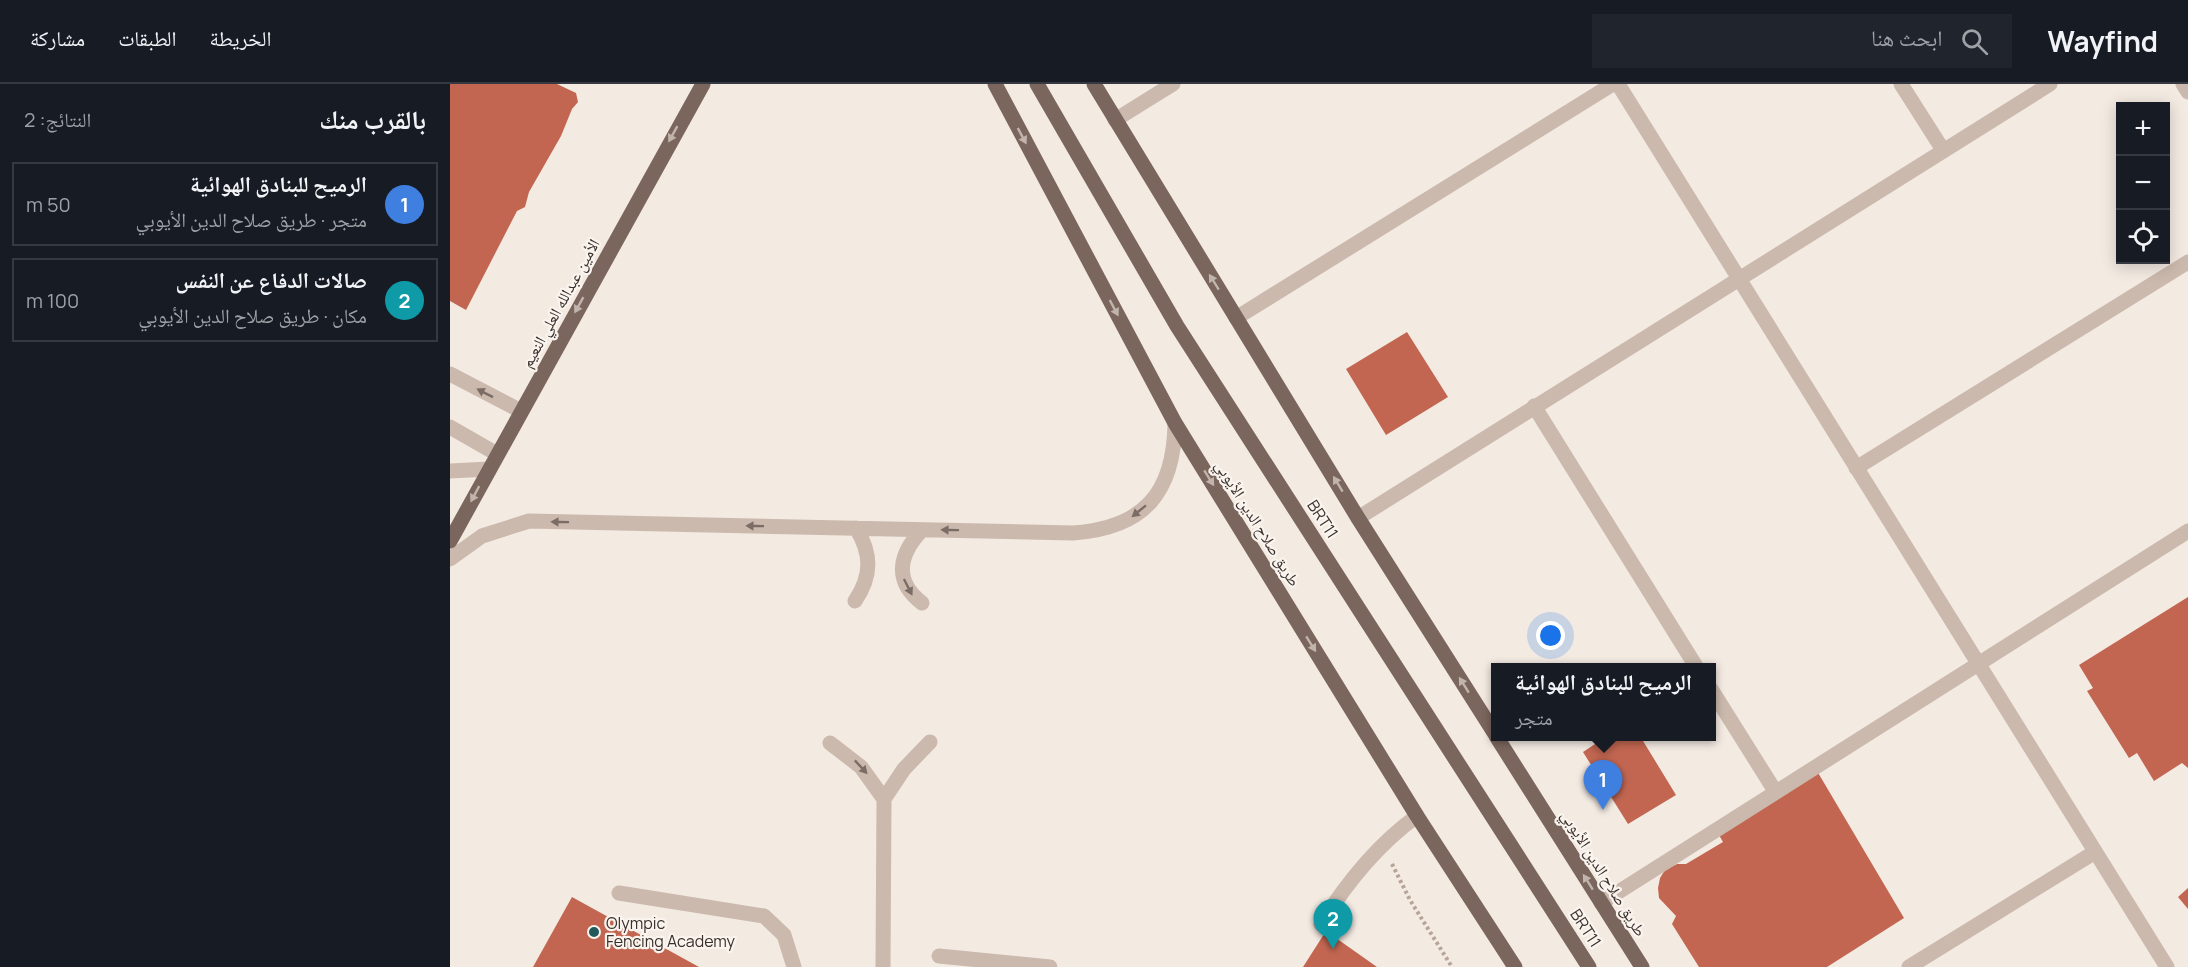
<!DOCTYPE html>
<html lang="ar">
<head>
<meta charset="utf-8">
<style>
	body { margin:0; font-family:Manrope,"Noto Naskh Arabic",sans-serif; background:#20242c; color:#f1f3f6; direction:rtl }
	.controls { position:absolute; right:18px; top:18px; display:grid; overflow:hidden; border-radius:0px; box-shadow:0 3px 15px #0003 }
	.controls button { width:54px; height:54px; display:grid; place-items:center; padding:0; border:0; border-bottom:2px solid #363941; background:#171b24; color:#f1f3f6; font:30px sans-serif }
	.you { position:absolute; left:1101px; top:552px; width:21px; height:21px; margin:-15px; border:4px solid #fff; border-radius:50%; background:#1a73e8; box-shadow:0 0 0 9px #1a73e833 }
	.badge { display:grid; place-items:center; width:39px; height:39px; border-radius:50%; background:#94aeb0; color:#fff; font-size:20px; font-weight:700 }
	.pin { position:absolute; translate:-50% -50px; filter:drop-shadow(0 2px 3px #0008) }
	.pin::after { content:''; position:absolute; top:32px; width:21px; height:18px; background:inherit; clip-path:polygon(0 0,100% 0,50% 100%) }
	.popup { position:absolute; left:1041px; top:579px; width:225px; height:78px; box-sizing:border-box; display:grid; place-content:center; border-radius:0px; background:#171b24; filter:drop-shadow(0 2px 4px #0005); font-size:20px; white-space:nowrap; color:#9ea1a6 }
	.popup b { font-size:22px; color:#f1f3f6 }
	.popup::after { content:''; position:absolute; left:50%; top:100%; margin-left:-12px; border:12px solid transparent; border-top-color:#171b24 }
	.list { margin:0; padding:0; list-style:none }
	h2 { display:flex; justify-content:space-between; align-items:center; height:78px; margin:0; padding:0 24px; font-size:26px }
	h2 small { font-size:20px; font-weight:400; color:#9ea1a6 }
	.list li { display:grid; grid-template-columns:39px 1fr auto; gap:18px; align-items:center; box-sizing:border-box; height:84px; margin:0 12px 12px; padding:0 12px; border:2px solid #363941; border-radius:0px }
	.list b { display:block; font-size:22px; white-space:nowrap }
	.list p { margin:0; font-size:20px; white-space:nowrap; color:#9ea1a6 }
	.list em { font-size:20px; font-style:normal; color:#9ea1a6 }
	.icon { flex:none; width:33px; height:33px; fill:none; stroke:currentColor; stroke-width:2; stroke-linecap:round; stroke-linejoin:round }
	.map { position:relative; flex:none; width:1738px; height:883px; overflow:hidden; direction:ltr }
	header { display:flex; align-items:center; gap:36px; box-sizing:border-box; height:84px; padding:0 30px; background:#171b24; border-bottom:2px solid #363941 }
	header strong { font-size:28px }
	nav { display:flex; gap:33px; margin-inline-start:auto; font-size:21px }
	.search { width:420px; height:54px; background:#20242c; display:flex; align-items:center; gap:15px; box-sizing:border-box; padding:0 21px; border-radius:0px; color:#9ea1a6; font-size:22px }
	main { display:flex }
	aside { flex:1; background:#171b24 }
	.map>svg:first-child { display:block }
</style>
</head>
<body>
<header>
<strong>Wayfind</strong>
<div class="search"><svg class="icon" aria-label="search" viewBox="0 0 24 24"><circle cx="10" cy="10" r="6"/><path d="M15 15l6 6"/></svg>ابحث هنا</div>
<nav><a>الخريطة</a><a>الطبقات</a><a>مشاركة</a></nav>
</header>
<main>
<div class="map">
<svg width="1738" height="883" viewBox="0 0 1738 883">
	<rect width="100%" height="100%" fill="#f3eae2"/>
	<path fill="#c26651" d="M0 0H107L126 9 128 18 122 25 111 52 79 108 75 123 67 127 16 226 0 217Z
		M957 248 998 313 936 351 896 285Z
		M1738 513V684L1732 679 1704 697 1687 669 1679 674 1637 607 1643 604 1629 581Z
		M1157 652H1190L1226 711 1178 740 1133 668Z
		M1367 687 1454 834 1377 883H1249L1222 840 1226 832 1209 814 1208 804 1210 794 1215 786 1227 780H1236L1273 758 1269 751Z
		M1738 804V825L1728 813Z
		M122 813 249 883H83Z
		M876 847 927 883H853Z"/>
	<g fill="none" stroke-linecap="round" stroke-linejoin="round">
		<path stroke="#b7a398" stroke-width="4" stroke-dasharray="3 3" stroke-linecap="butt" d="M942 780 960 816 1002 883"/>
		<path stroke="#cbb9ad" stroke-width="15" d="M1168 0 1717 883
			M1451 0 1493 66
			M1733 0 1738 8
			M665 36 723 0
			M786 234 1163 0
			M0 290 71 327
			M1084 322 1247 584
			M0 343 47 370
			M1406 384 1738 178
			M0 387 39 385
			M908 434 1600 0
			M472 446C449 470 443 497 472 519
			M0 475 32 452 79 437 623 449C694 444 724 409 725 339
			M405 517C422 492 422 470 406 444
			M1261 605 1325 707
			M380 659 411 683 434 715 433 883
			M434 715 454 685 480 658
			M169 809 314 832 334 851 344 883
			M1151 819 1738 447
			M871 840C897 798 927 761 967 732
			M489 872 600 883
			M1459 883 1645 768"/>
		<path stroke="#7b665d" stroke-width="15" d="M545 0 725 339 967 732 1065 883
			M587 0 727 242 1139 883
			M644 0 908 434 1045 650
			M0 457 253 0
			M1046 652 1192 883"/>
	</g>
	<defs><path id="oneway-solid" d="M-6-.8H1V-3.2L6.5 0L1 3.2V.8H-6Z" transform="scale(1.5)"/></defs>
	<g fill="#c1b4ad">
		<use href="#oneway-solid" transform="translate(223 50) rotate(119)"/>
		<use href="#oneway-solid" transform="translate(572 52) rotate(62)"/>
		<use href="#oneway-solid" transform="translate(764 198) rotate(-122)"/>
		<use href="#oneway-solid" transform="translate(129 221) rotate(119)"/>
		<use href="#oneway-solid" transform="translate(664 224) rotate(62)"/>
		<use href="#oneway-solid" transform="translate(759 394) rotate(58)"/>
		<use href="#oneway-solid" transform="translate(888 400) rotate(-121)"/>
		<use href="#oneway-solid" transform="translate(25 410) rotate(118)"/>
		<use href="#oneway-solid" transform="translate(861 560) rotate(58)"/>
		<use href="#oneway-solid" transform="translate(1014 601) rotate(-122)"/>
		<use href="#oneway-solid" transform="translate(1138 798) rotate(-122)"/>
	</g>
	<g fill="#7b6d66">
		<use href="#oneway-solid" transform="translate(35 309) rotate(-153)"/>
		<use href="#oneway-solid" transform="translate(689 427) rotate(141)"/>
		<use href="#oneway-solid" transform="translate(110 438) rotate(-179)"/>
		<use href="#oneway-solid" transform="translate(305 442) rotate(-179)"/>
		<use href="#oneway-solid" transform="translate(500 446) rotate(-179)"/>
		<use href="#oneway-solid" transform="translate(458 503) rotate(63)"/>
		<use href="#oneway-solid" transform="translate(411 683) rotate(47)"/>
	</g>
	<circle fill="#225a5b" stroke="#faf4ee" stroke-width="2" cx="144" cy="848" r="6"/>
	<g text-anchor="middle" stroke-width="4.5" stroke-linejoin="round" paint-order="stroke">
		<g font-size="16" fill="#3a2f2c" stroke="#faf4ee">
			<text transform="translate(110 219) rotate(-61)" y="6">الأمين عبدالله العلي النعيم</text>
			<text transform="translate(873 435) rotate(57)" y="6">BRT11</text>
			<text transform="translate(808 439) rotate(58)" y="6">طريق صلاح الدين الأيوبي</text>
			<text transform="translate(1154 789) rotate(58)" y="6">طريق صلاح الدين الأيوبي</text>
			<text transform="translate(1136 844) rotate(57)" y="6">BRT11</text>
		</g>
		<g font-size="16" fill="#3a2f2c" stroke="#faf4ee" text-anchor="start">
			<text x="156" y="845">Olympic<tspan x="156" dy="18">Fencing Academy</tspan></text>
		</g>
	</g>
</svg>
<div class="controls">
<button>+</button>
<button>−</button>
<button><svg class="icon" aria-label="locate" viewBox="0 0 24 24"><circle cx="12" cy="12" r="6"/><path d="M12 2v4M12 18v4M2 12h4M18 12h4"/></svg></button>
</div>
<div class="you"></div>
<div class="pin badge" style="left:1153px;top:726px;background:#3f7fe0">1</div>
<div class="popup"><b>الرميح للبنادق الهوائية</b>متجر</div>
<div class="pin badge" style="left:883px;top:865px;background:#0f9aa8">2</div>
</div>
<aside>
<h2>بالقرب منك<small>النتائج: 2</small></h2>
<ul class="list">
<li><span class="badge" style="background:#3f7fe0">1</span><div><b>الرميح للبنادق الهوائية</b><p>متجر · طريق صلاح الدين الأيوبي</p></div><em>50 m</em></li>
<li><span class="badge" style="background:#0f9aa8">2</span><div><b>صالات الدفاع عن النفس</b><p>مكان · طريق صلاح الدين الأيوبي</p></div><em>100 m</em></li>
</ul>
</aside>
</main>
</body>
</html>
